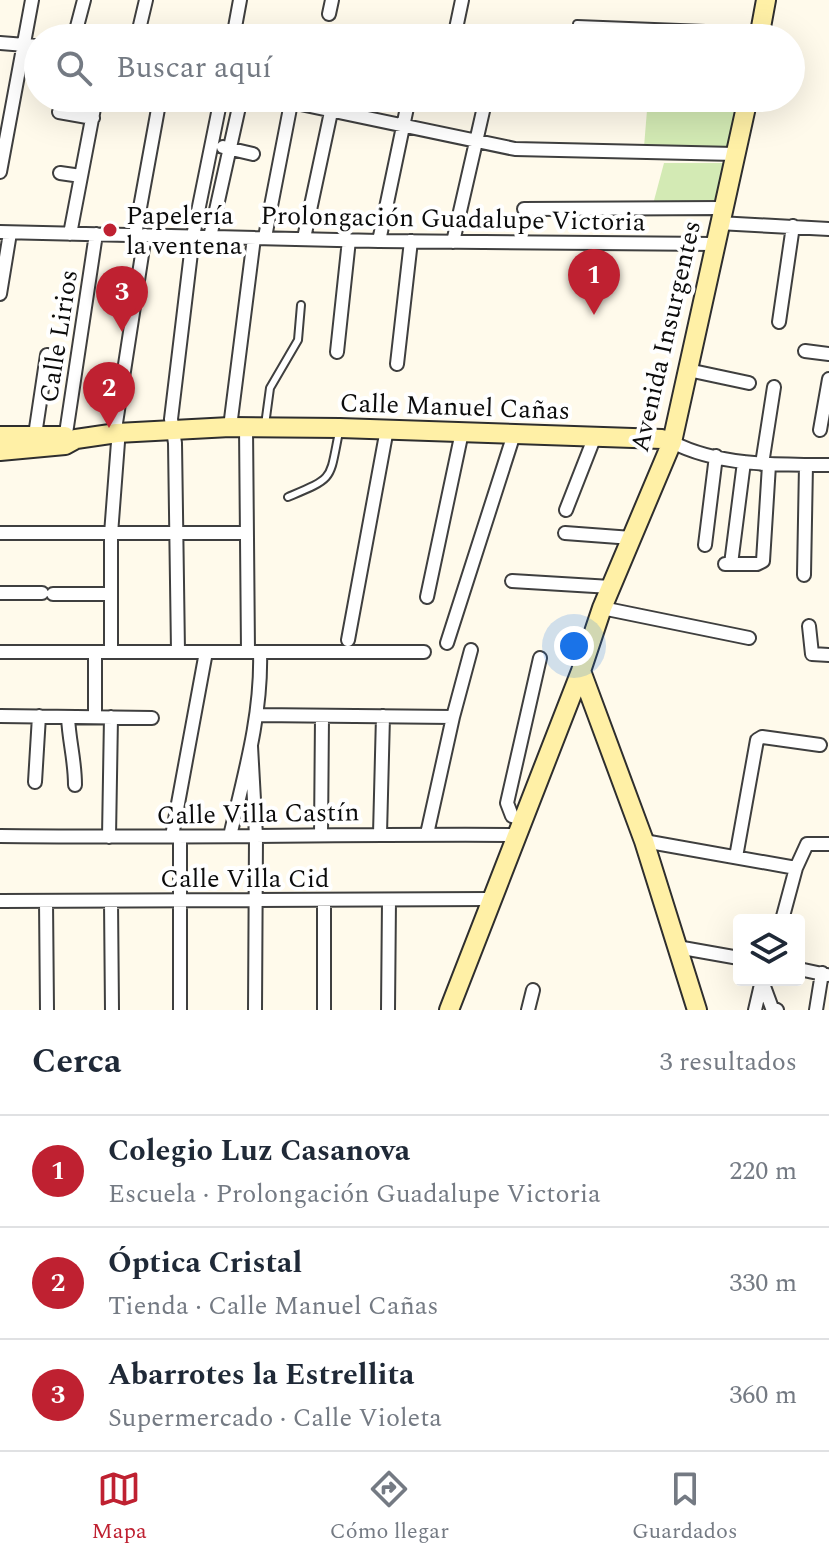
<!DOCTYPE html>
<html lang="es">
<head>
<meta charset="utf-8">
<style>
	body { margin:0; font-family:Spectral,serif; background:#f6f6f7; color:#1f2937 }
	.controls { position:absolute; right:24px; bottom:24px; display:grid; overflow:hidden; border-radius:8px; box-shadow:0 8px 32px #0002 }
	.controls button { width:72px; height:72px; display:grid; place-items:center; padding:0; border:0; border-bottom:2px solid #e0e1e3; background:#fff; color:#1f2937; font:40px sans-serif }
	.you { position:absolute; left:574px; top:646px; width:28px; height:28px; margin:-20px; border:6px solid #fff; border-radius:50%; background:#1a73e8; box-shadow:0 0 0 12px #1a73e833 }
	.badge { display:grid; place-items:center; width:52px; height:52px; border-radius:50%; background:#bf2131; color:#fff; font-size:26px; font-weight:700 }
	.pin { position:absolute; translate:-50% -66px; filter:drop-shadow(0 2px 4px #0008) }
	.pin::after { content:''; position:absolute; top:42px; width:28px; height:24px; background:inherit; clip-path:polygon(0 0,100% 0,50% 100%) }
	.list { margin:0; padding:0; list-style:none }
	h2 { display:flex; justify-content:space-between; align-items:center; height:104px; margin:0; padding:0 32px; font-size:34px }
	h2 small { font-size:26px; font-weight:400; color:#747a83 }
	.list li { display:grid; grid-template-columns:52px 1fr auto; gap:24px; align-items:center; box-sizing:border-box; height:112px; padding:0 32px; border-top:2px solid #e0e1e3 }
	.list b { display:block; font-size:30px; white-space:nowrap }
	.list p { margin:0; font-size:26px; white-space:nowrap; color:#747a83 }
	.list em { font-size:26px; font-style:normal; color:#747a83 }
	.icon { flex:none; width:44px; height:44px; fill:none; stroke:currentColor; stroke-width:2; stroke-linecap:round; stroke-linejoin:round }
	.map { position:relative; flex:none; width:829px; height:1010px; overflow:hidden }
	.search { position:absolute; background:#fff; box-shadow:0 8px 32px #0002; left:24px; right:24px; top:24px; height:88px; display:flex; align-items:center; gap:20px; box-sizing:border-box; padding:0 28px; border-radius:44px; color:#747a83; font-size:30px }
	.sheet { height:440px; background:#fff }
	nav { display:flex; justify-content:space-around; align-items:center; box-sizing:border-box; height:112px; border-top:2px solid #e0e1e3; background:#fff; font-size:22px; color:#747a83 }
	nav a { display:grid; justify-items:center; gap:4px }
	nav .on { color:#bf2131 }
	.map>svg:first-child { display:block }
</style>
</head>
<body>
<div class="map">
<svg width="829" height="1010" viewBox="0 0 829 1010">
	<rect width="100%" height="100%" fill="#fffaeb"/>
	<path fill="#d3eab4" d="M648 98H742L733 151 644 147Z
		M664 163H727L718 209 652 208Z"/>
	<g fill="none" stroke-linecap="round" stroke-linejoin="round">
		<defs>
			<path id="lane" d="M577 24 757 31
				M265 425 270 388 298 340 301 305
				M288 497C335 477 329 481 339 432"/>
			<path id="street" d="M329 14 332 0
				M74 38 84 0
				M137 38 146 0
				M233 38 240 0
				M454 38 462 0
				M0 43 38 46
				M291 102 515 149 735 154
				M59 112 93 118
				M223 147 253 154
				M0 172 32 0
				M60 173 81 176
				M524 209 722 208
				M718 223 829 229
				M0 232 379 241 714 244
				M70 234 96 98
				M135 235 160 98
				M210 237 241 98
				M265 237 292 98
				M304 238 334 98
				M379 241 409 98
				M453 242 486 98
				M0 294 10 233
				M779 322 793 226
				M805 351 829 354
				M337 352 349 240
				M397 364 411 241
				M688 370 749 383
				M230 427 254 238
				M246 427 248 651
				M820 430 829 379
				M35 435 47 355
				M65 440 96 234
				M672 442C718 466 778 465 829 465
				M762 464 774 387
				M566 510 595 436
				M0 533H246
				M565 533 632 538
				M705 545 716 456
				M725 564H757L763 561 769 465
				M731 564 744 462
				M804 575 806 465
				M512 581 611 587
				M0 593H42
				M53 594H110
				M427 597 462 432
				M602 608 749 638
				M809 626 812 654 829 655
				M348 640 387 429
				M447 643 514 434
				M178 651 175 443 171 419 193 236 221 98
				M0 652H424
				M111 652V534L118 442 116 423 145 235
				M257 715 453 717
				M0 716 152 718
				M95 716V653
				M68 717C69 741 75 760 75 785
				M251 746 256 836 255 1010
				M35 782 39 716
				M522 819 512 816 507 803 540 658
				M380 834 383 716
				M427 834 453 717 471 650
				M321 835 322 716
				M0 836C172 838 343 834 516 835
				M172 836 206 652
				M230 836C244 776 262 715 260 652
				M109 837 111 717
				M180 838V1010
				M644 841 796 868 807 844H829
				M736 857 757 740 762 737 820 745
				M324 900V1010
				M0 901 491 899
				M46 901 47 1010
				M111 901 112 1010
				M782 920 796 868
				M677 947 739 958
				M799 969 827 975
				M762 981 772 1008 777 1010
				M388 1010 389 900
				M528 1010 533 990
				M755 1010 762 980
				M816 1010 822 973"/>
			<path id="secondary" d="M759 38 766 0
				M0 436H65
				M0 451 65 445 76 439 117 433 230 427 340 428 662 439 672 442
				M581 671 644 841 697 1010
				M449 1010 581 671 602 608 672 442 748 98"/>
		</defs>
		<use href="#lane" stroke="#3f3f3f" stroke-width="10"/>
		<use href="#street" stroke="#3f3f3f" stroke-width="16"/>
		<use href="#secondary" stroke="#2e2e2e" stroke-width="22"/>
		<use href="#lane" stroke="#fff" stroke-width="6"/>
		<use href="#street" stroke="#fff" stroke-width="12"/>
		<use href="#secondary" stroke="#fff0a6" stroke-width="18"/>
	</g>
	<circle fill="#bf2131" stroke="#fff" stroke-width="3" cx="110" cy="230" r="8"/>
	<g text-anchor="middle" stroke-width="8" stroke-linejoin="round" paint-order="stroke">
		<g font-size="26" fill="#0c0c0c" stroke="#fff" text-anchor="start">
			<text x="126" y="224">Papelería<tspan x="126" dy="30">la ventena</tspan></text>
		</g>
		<g font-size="26" fill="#0c0c0c" stroke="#fff">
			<text transform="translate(453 218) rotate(1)" y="9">Prolongación Guadalupe Victoria</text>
			<text transform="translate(58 336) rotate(-81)" y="9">Calle Lirios</text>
			<text transform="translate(665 336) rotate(-77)" y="9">Avenida Insurgentes</text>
			<text transform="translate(455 406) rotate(2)" y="9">Calle Manuel Cañas</text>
			<text transform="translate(258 813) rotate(-1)" y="9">Calle Villa Castín</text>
			<text x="245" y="887">Calle Villa Cid</text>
		</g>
	</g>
</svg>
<div class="controls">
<button><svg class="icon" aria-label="layers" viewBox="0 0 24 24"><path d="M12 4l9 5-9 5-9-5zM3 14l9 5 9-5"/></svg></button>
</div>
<div class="you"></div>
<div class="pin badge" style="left:594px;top:315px">1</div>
<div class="pin badge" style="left:109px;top:428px">2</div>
<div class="pin badge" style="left:122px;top:332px">3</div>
<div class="search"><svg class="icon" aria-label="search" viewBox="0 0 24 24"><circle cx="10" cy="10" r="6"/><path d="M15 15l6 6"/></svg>Buscar aquí</div>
</div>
<section class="sheet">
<h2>Cerca<small>3 resultados</small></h2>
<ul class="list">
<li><span class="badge">1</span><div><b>Colegio Luz Casanova</b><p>Escuela · Prolongación Guadalupe Victoria</p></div><em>220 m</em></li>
<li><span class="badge">2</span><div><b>Óptica Cristal</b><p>Tienda · Calle Manuel Cañas</p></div><em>330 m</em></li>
<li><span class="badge">3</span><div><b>Abarrotes la Estrellita</b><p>Supermercado · Calle Violeta</p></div><em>360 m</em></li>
</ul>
</section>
<nav>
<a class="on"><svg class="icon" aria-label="map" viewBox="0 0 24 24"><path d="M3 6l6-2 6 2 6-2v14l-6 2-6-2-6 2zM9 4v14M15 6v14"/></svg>Mapa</a>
<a><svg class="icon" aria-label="directions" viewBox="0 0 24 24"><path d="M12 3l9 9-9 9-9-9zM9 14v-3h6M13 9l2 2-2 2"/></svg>Cómo llegar</a>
<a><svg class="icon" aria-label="saved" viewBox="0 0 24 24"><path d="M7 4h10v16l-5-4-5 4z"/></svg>Guardados</a>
</nav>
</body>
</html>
